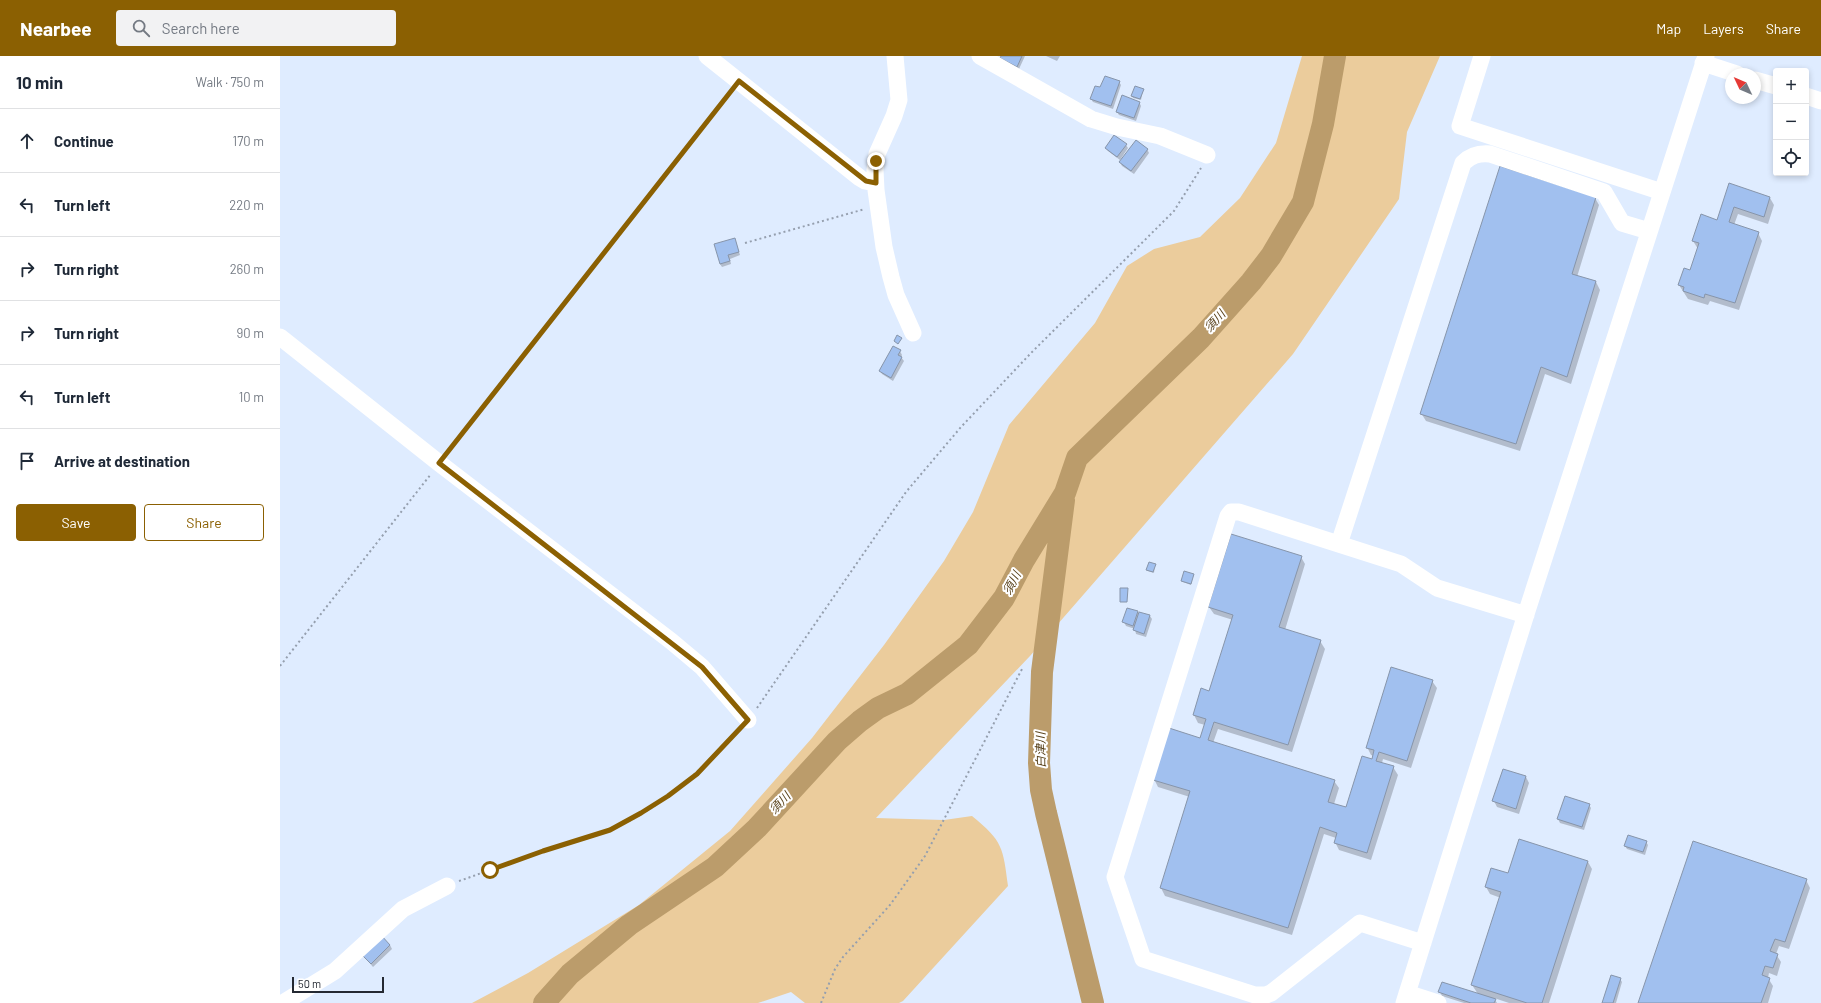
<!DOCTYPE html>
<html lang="en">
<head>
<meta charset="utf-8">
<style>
	body { margin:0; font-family:Barlow,"Noto Sans JP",sans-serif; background:#f2f2f3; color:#1f2937 }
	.controls { position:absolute; right:12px; top:12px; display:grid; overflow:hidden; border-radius:4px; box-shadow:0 2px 6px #0003 }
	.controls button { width:36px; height:36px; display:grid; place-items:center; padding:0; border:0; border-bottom:1px solid #e0e1e3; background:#fff; color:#1f2937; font:20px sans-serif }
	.compass { position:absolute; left:1445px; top:12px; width:36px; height:36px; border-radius:50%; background:#fff; box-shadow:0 2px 6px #0003; rotate:314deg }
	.scale { position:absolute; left:12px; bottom:10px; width:92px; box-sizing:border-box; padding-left:4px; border:2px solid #242932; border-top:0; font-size:11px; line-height:14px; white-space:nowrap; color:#242932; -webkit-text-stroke:3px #fff; paint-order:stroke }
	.stop { position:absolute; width:12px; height:12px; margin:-9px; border:3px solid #8b6002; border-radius:50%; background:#fff }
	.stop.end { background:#8b6002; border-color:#fff; box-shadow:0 1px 4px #0008 }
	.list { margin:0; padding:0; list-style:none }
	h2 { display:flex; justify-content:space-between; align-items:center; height:52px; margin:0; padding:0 16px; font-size:17px }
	h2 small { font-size:13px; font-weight:400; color:#747a83 }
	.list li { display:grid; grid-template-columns:26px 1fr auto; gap:12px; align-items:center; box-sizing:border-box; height:64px; padding:0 16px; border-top:1px solid #e0e1e3 }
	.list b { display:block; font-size:15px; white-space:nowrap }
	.list em { font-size:13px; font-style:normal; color:#747a83 }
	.actions { display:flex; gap:8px; padding:12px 16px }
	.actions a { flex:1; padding:9px 0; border:1px solid #8b6002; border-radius:4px; text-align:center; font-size:14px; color:#8b6002 }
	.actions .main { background:#8b6002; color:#fff }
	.icon { flex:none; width:22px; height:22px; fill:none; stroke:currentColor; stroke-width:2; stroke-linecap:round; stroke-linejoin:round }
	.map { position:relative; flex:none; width:1541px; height:947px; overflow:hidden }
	header { display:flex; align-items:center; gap:24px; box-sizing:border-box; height:56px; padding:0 20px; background:#8b6002; color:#fff }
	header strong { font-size:19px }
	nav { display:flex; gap:22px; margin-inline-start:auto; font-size:14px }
	.search { width:280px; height:36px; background:#f2f2f3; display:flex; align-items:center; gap:10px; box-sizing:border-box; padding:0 14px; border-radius:4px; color:#747a83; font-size:15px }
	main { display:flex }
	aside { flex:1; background:#fff }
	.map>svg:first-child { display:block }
</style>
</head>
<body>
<header>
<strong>Nearbee</strong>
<div class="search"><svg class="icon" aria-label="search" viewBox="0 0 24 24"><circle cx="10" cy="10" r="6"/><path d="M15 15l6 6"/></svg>Search here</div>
<nav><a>Map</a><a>Layers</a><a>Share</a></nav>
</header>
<main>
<aside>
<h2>10 min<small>Walk · 750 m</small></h2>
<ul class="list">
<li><svg class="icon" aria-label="ahead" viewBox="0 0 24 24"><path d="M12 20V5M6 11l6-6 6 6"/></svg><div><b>Continue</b></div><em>170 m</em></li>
<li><svg class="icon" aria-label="left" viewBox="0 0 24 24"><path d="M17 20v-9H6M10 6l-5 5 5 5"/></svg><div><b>Turn left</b></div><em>220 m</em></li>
<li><svg class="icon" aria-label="right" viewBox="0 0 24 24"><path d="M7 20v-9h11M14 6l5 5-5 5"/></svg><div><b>Turn right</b></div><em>260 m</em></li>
<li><svg class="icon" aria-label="right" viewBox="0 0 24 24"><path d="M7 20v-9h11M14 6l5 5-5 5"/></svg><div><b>Turn right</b></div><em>90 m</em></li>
<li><svg class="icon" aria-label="left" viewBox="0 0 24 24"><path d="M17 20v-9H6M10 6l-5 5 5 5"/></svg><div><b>Turn left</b></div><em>10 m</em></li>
<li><svg class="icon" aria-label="arrive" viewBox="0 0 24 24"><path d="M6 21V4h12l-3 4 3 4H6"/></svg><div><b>Arrive at destination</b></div></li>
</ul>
<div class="actions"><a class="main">Save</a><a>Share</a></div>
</aside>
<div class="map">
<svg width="1541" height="947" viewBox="0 0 1541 947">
	<rect width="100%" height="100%" fill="#dfecff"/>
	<path fill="#ebcc9c" d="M1022 0H1160L1127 76 1119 143 1013 298 750 600 596 762 664 764 692 760C723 785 723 792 728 830L623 945 619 947H525L511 936 478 947H192L248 917 359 849 450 775 532 682 604 589 664 505 693 456 729 369 815 267 847 210 874 193 920 181 960 142 996 87Z"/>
	<path fill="#0003" d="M722 0H745L739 13 723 6Z
		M766 0H780L777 5Z
		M839 26 841 29 833 53 813 46 811 43 821 33Z
		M863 34 861 44 853 42 852 40Z
		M859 46 861 50 856 65 839 59 837 56Z
		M846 89 848 92 840 104 828 95 826 92Z
		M867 93 869 97 854 118 842 110 840 106Z
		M1450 129 1490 142 1494 149 1488 168 1458 158 1454 169 1478 177 1482 185 1459 254 1430 245 1428 249 1408 243 1399 229 1411 215 1418 193 1413 185 1438 165Z
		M1315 142 1319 149 1297 221 1316 226 1320 234 1291 328 1265 318 1240 395 1146 365 1141 357Z
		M455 183 460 199 450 203 451 208 442 211 440 208Z
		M620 295 622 299 621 301 624 305 613 325 602 318 600 315Z
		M1021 501 1025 508 1005 574 1040 585 1045 593 1012 696 938 673 933 687 1054 725 1059 732 1054 748 1066 752 1092 704 1094 700 1091 699 1087 691 1152 625 1157 632 1131 712 1103 703 1102 707 1113 711 1118 719 1091 804 1059 794 1055 786 1056 782 1044 778 1012 879 885 840 881 832 910 741 878 731 874 723 921 683 925 669 918 667 914 659 930 636 953 564 934 558 929 551Z
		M875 509 874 517 868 515 867 514Z
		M913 519 911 529 903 526 902 525Z
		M857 556 859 559 870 560 872 563 866 581 856 578 855 573 846 570 844 566Z
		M1224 714 1246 721 1249 727 1239 758 1217 751 1214 745Z
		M1309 749 1311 752 1304 774 1280 767 1278 763Z
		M1366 786 1368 789 1365 799 1347 793 1345 790Z
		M1308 806 1312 813 1269 947H1229L1214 942 1217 947H1184L1162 940 1160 936 1198 938 1192 929 1221 842 1210 838 1206 831 1228 818Z
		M1526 824 1530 832 1509 893 1499 890 1496 898 1501 906 1497 920 1489 917 1488 922 1493 930 1488 947H1359Z
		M110 889 112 893 93 911 83 899Z
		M1340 923 1342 926 1336 947H1323Z"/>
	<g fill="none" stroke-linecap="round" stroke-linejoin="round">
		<path stroke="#bb9c6b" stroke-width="22" d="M784 444 762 616 759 707 761 734 766 757 813 947
			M264 947 290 918 349 869 435 811 477 772 557 685 580 665 598 652 627 638 688 589 724 542 744 504 785 437 797 402 921 282 971 226 991 200 1023 146 1043 68 1055 0"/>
	</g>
	<path fill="#a1c0ef" stroke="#8795aa" d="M721 0H742L737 11 720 2Z
		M825 20 840 25 831 50 810 43 815 30 820 31Z
		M855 30 864 33 860 43 851 40Z
		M842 39 860 46 854 62 836 56Z
		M834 79 847 88 837 101 825 92Z
		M856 84 868 93 851 115 839 106Z
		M1220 110 1316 141 1292 218 1316 225 1287 321 1261 311 1236 388 1140 358Z
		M1449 127 1490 141 1484 161 1454 151 1449 166 1479 176 1455 247 1425 238 1424 242 1403 235 1404 231 1398 229 1404 212 1410 214 1419 187 1412 185 1421 158 1437 164Z
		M455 182 459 196 448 199 450 205 440 208 434 188Z
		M617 279 622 282 618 288 614 285Z
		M613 290 621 294 618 299 622 301 611 322 599 315Z
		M951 478 1022 500 999 571 1041 584 1008 689 934 666 928 684 1055 724 1048 746 1066 751 1082 700 1092 703 1094 694 1086 692 1111 611 1153 624 1127 705 1099 696 1096 705 1114 710 1087 797 1054 787 1057 777 1040 771 1008 872 880 832 910 735 873 724 889 672 920 682 926 663 913 659 921 632 929 635 953 559 928 551Z
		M869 506 876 508 873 516 866 514Z
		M904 515 914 518 911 528 901 525Z
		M840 532H848L847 546H840Z
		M847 552 858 555 853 570 842 566Z
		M859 556 870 559 864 578 853 574Z
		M1223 713 1246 720 1236 753 1212 745Z
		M1285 740 1310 748 1302 771 1277 763Z
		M1348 779 1367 785 1363 796 1344 790Z
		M1239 783 1308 805 1262 947H1247L1191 929 1221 836 1205 831 1211 812 1228 817Z
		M1413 785 1527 823 1505 886 1495 883 1490 895 1498 898 1493 912 1485 910 1482 919 1490 922 1481 947H1358Z
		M101 879 110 889 91 908 82 899Z
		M1331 919 1341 922 1333 947H1322Z
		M1162 926 1216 943 1214 947H1191L1158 936Z"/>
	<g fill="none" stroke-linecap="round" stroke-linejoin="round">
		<path stroke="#959fae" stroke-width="2" stroke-dasharray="2 3" stroke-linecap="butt" d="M465 187 585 153
			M168 396 451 36
			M0 610 151 418
			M477 652 626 436 681 371 751 297 894 155 921 112
			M179 825C208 815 236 804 265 794 287 788 309 783 330 774 381 753 422 713 459 674
			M541 947 555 913 563 901 610 849 645 800 742 613"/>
		<path stroke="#fff" stroke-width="17" d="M427 0 580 122 585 125 595 127
			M615 0 619 44 614 60 597 98 595 114 596 134 604 191 611 221 616 239 633 277
			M700 0 811 63 837 71 880 80 927 99
			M1202 0 1180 70 1382 136
			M1423 7 1457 18
			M1475 24 1496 30
			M1526 40 1541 45
			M0 281 159 407 391 585 422 611 468 664
			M1059 488 1183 107C1191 99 1199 97 1210 98L1324 136 1342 167 1369 175
			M1143 887 1080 867 991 937 986 939H975L863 903 835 821 948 460 951 456H959L1121 508 1157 532 1246 559
			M1127 937 1158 947
			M3 947 55 915 123 853 167 830
			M1124 947 1247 555 1426 0"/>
	</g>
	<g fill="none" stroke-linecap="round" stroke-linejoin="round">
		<path stroke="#8b6002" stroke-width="5" d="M210 814 263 795 330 774 361 757 388 740 417 718 468 664 422 611 159 407 459 25 586 125 596 127V105"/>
	</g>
	<g text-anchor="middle" stroke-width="4" stroke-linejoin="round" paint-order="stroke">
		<g font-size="12" font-style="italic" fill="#58411a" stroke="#fff">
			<text transform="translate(935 265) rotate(-48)" y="4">須川</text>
			<text transform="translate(732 527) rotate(-62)" y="4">須川</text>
			<text transform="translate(761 694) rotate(-91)" y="4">白津川</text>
			<text transform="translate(500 747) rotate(-47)" y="4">須川</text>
		</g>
	</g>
</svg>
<div class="controls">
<button>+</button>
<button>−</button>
<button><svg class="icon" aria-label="locate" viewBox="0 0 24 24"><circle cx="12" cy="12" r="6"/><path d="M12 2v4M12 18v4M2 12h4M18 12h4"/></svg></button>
</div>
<svg class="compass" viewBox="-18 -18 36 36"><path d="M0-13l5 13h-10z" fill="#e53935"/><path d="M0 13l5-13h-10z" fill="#747a83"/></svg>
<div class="scale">50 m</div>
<div class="stop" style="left:210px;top:814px"></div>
<div class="stop end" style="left:596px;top:105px"></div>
</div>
</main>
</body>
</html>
